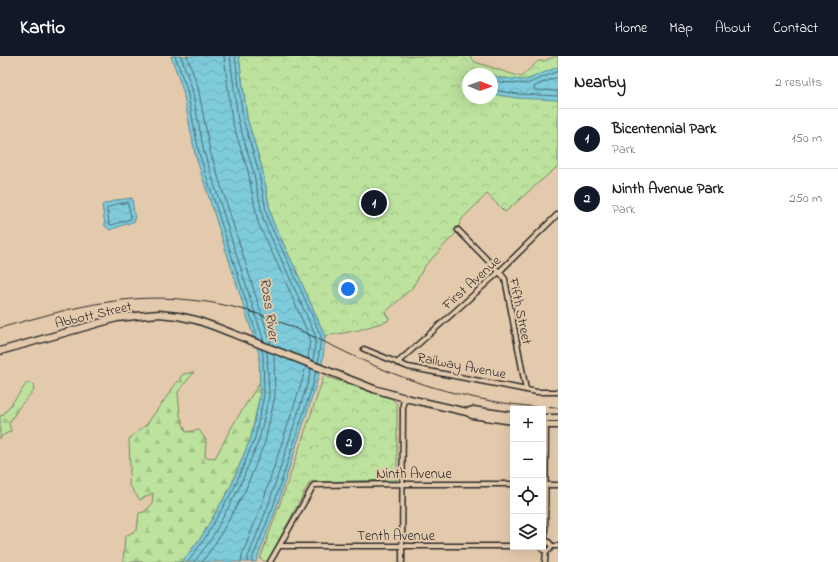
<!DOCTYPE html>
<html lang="en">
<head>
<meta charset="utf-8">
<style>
	body { margin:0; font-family:"Indie Flower",sans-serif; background:#f2f2f2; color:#202124 }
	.controls { position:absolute; right:12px; bottom:12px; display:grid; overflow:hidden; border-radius:0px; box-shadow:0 4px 16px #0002 }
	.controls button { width:36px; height:36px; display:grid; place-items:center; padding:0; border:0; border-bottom:1px solid #e0e0e0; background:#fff; color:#202124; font:20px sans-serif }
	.compass { position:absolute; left:462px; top:12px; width:36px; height:36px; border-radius:50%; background:#fff; box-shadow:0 4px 16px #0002; rotate:91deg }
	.you { position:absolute; left:348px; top:233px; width:14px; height:14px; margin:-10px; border:3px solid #fff; border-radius:50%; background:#1a73e8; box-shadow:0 0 0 6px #1a73e833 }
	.badge { display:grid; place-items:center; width:26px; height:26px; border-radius:50%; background:#111827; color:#fff; font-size:13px; font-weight:700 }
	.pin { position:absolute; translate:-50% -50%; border:2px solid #fff; box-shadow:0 1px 4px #0006 }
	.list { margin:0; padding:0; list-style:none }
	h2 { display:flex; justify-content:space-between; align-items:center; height:52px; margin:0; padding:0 16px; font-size:17px }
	h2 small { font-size:13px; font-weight:400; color:#757577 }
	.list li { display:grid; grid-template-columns:26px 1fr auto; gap:12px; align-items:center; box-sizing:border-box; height:60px; padding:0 16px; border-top:1px solid #e0e0e0 }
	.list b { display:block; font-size:15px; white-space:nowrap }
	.list p { margin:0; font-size:13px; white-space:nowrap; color:#757577 }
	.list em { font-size:13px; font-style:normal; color:#757577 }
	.icon { flex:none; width:22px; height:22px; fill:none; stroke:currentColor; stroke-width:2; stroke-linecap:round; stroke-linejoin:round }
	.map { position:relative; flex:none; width:558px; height:506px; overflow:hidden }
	header { display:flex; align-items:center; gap:24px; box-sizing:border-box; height:56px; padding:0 20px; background:#111827; color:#fff }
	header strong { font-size:19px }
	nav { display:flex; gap:22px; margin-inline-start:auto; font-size:14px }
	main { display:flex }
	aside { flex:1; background:#fff }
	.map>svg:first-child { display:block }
</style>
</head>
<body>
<header>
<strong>Kartio</strong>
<nav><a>Home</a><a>Map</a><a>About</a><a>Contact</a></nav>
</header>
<main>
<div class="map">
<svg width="558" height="506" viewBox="0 0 558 506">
	<defs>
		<pattern id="forest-firs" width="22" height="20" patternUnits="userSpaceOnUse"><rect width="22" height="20" fill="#bce29d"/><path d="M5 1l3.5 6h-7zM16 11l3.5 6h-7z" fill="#a2c287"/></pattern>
		<pattern id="park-crowns" width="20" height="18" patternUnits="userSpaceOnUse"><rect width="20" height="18" fill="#bce29d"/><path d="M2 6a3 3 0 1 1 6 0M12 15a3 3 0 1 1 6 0" fill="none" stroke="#a2c287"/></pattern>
		<pattern id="water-waves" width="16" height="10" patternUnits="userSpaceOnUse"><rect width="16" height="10" fill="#7ecbdc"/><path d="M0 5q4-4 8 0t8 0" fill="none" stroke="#6daebd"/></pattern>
	</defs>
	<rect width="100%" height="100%" fill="#e4caac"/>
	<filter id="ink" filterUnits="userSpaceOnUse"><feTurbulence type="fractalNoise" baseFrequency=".025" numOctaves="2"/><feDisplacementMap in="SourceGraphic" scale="8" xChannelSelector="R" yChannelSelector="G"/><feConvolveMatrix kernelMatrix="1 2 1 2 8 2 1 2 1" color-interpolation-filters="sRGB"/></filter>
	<g filter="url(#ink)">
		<path fill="url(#forest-firs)" stroke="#748664" d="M194 316 178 336 180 359 186 376 199 374 206 384 205 401 215 402 234 367 260 326V339L251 381 231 430 202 480 182 506H123L125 480 137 474 139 457 144 456 152 448 153 437 140 444 129 429 130 414 129 383 147 368 183 318Z
			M27 327 33 328 34 334 20 350 9 367 11 375 2 380 0 383V360L3 359Z"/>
		<path fill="url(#park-crowns)" stroke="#748664" fill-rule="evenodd" d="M239 0H470L475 6 521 21 538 5H544L556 0H558V110L505 156 487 138 462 163 455 178 425 210 412 232 385 257 389 262 388 265 355 275 325 280 296 214 272 164 262 112 247 62ZM468 18H492V42H468Z
			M324 320 392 343 397 348V424L310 426 267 506 260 503 288 425Z"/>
		<path fill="url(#water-waves)" stroke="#5d8b95" d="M171 0H239L247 62 262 112 272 164 296 214 325 280 323 303 316 329 276 453 256 506H182L202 480 231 430 251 381 260 339 259 298 195 98 183 35Z
			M558 11V45L557 44 517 42 492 38V18L501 22 526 24Z
			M132 142 135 165 110 174 105 170 102 149 116 144Z"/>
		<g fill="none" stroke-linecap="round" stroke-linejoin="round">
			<path stroke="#4c6b72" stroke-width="1" d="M175 0 187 34 199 97 258 283
				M181 0 192 33 204 96 264 286
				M187 0 198 31 210 95 271 288
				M224 0 232 65 248 115 258 167 283 220 310 282 308 303
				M230 0 238 64 253 114 264 166 288 218 316 281 313 305
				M235 0 243 63 258 113 268 164 293 216 321 280 318 307
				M558 21 535 30 534 32 535 34 558 35
				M492 23 500 26 527 28 558 15
				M492 34 518 38 558 40
				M128 147 131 161 130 163 112 169 109 168 107 152 117 148Z
				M188 506 205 482 234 432 255 382 264 339 263 298 261 293
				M194 506 210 485 238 434 259 384 269 340 267 295
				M202 506 215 488 244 437 265 386 275 340 274 298
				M241 506 242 499 262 448 302 325 306 310
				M247 506 248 501 268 450 308 326 311 313
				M252 506V503L273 451 313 328 316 314"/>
			<defs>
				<path id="street" d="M458 174 502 219 505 223 526 334
					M364 293 408 311 537 336H558
					M397 307 499 216 558 158
					M543 429H558
					M545 485 546 367
					M280 490H513
					M551 490H558
					M541 491C546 501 557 490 547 485L543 486
					M270 506 314 429 403 428H513
					M402 506 403 348 405 342
					M545 506 546 495"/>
				<path id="secondary" d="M0 295 117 262 136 260 159 258 178 260 196 264 216 271 374 333 405 342 467 356 472 359 513 365
					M467 356 473 354 513 360
					M543 362H558
					M543 369H558"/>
			</defs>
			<use href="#street" stroke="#2b2b2b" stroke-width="7"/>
			<use href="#secondary" stroke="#2b2b2b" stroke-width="9"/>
			<use href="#street" stroke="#e4caac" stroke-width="4"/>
			<use href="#secondary" stroke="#e4caac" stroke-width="6"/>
			<path stroke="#2b2b2b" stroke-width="1" d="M0 272C36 262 72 251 108 246 138 241 169 241 199 245 226 248 252 255 278 265 313 279 347 298 382 313 438 336 498 350 558 352"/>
		</g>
	</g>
	<g text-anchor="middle" stroke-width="4" stroke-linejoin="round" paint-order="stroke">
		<g font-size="14" fill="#2b2b2b" stroke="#e4caac">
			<text transform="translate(471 226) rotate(-42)" y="5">First Avenue</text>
			<text transform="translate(521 255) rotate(78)" y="5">Fifth Street</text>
			<text transform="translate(93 258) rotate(-13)" y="5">Abbott Street</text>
			<text transform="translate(462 309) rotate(11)" y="5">Railway Avenue</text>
			<text x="414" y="422">Ninth Avenue</text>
			<text x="396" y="484">Tenth Avenue</text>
		</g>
		<g font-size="15" font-style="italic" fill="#333b3d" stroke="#e4caac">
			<text transform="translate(270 253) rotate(82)" y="5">Ross River</text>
		</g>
	</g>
</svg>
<div class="controls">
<button>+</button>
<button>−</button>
<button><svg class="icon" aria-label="locate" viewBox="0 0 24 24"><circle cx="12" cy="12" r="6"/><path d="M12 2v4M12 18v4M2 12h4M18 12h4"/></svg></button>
<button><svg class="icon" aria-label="layers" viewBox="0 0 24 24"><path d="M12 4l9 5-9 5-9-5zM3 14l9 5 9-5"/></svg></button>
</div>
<svg class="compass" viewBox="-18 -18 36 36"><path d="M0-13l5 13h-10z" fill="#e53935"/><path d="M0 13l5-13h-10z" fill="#757577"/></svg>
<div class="you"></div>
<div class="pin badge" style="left:374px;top:147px">1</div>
<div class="pin badge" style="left:349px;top:386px">2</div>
</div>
<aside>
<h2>Nearby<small>2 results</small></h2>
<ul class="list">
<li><span class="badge">1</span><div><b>Bicentennial Park</b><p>Park</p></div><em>150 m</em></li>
<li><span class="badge">2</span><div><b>Ninth Avenue Park</b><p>Park</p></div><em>250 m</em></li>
</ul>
</aside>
</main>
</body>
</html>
